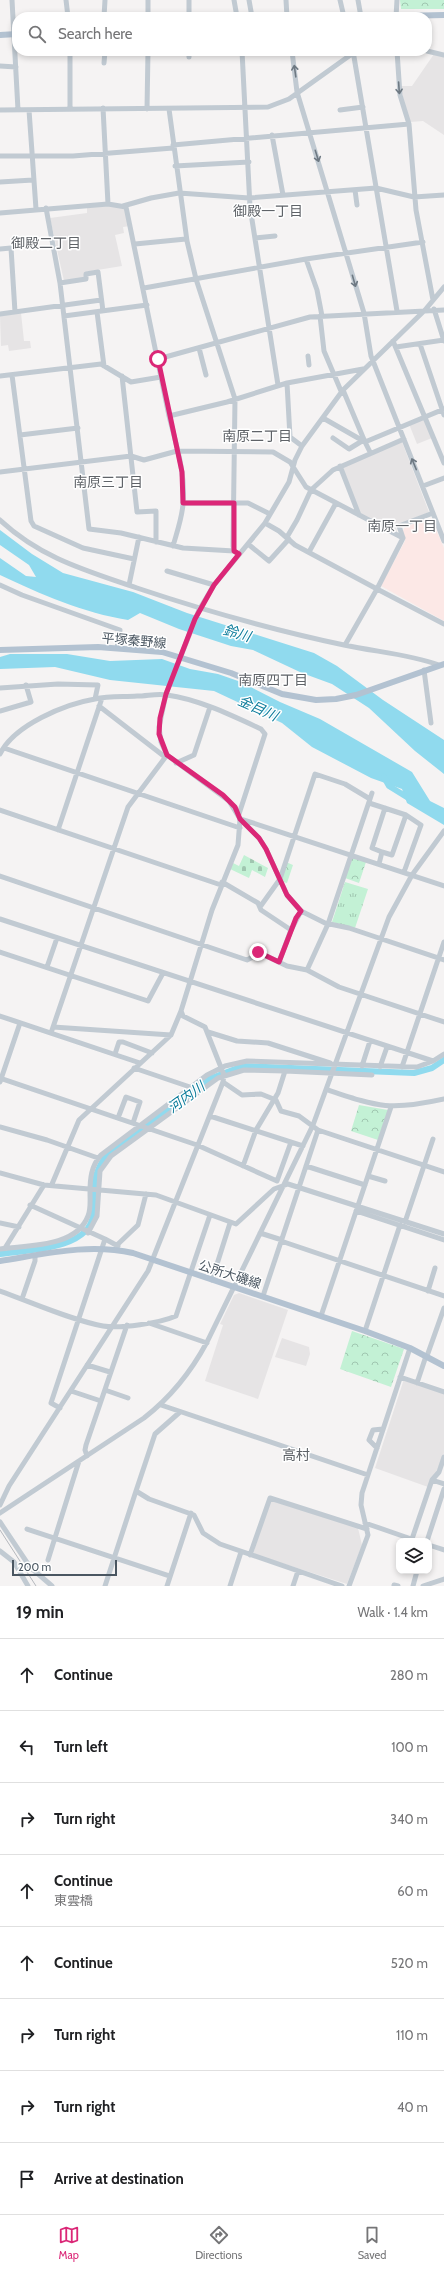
<!DOCTYPE html>
<html lang="en">
<head>
<meta charset="utf-8">
<style>
	body { margin:0; font-family:Cabin,"Noto Sans JP",sans-serif; background:#f2f2f2; color:#202124 }
	.controls { position:absolute; right:12px; bottom:12px; display:grid; overflow:hidden; border-radius:8px; box-shadow:0 2px 6px #0003 }
	.controls button { width:36px; height:36px; display:grid; place-items:center; padding:0; border:0; border-bottom:1px solid #e0e0e0; background:#fff; color:#202124; font:20px sans-serif }
	.scale { position:absolute; left:12px; bottom:10px; width:105px; box-sizing:border-box; padding-left:4px; border:2px solid #4a5661; border-top:0; font-size:11px; line-height:14px; white-space:nowrap; color:#4a5661; -webkit-text-stroke:3px #fff; paint-order:stroke }
	.stop { position:absolute; width:12px; height:12px; margin:-9px; border:3px solid #db2777; border-radius:50%; background:#fff }
	.stop.end { background:#db2777; border-color:#fff; box-shadow:0 1px 4px #0008 }
	.list { margin:0; padding:0; list-style:none }
	h2 { display:flex; justify-content:space-between; align-items:center; height:52px; margin:0; padding:0 16px; font-size:17px }
	h2 small { font-size:13px; font-weight:400; color:#757577 }
	.list li { display:grid; grid-template-columns:26px 1fr auto; gap:12px; align-items:center; box-sizing:border-box; height:72px; padding:0 16px; border-top:1px solid #e0e0e0 }
	.list b { display:block; font-size:15px; white-space:nowrap }
	.list p { margin:0; font-size:13px; white-space:nowrap; color:#757577 }
	.list em { font-size:13px; font-style:normal; color:#757577 }
	.icon { flex:none; width:22px; height:22px; fill:none; stroke:currentColor; stroke-width:2; stroke-linecap:round; stroke-linejoin:round }
	.map { position:relative; flex:none; width:444px; height:1586px; overflow:hidden }
	.search { position:absolute; background:#fff; box-shadow:0 2px 6px #0003; left:12px; right:12px; top:12px; height:44px; display:flex; align-items:center; gap:10px; box-sizing:border-box; padding:0 14px; border-radius:16px; color:#757577; font-size:15px }
	.sheet { height:628px; background:#fff }
	nav { display:flex; justify-content:space-around; align-items:center; box-sizing:border-box; height:56px; border-top:1px solid #e0e0e0; background:#fff; font-size:11px; color:#757577 }
	nav a { display:grid; justify-items:center; gap:2px }
	nav .on { color:#db2777 }
	.map>svg:first-child { display:block }
</style>
</head>
<body>
<div class="map">
<svg width="444" height="1586" viewBox="0 0 444 1586">
	<defs>
		<pattern id="grass-tufts" width="24" height="20" patternUnits="userSpaceOnUse"><rect width="24" height="20" fill="#c3f1d5"/><path d="M3 7l-1-3M5 7V3M7 7l1-3M15 17l-1-3M17 17v-4M19 17l1-3" fill="none" stroke="#a0c6b0"/></pattern>
		<pattern id="cemetery-stones" width="16" height="16" patternUnits="userSpaceOnUse"><rect width="16" height="16" fill="#c3f1d5"/><path d="M2 7V4a2 2 0 0 1 4 0v3zM10 15v-3a2 2 0 0 1 4 0v3z" fill="#a0c6b0"/></pattern>
		<pattern id="park-crowns" width="20" height="18" patternUnits="userSpaceOnUse"><rect width="20" height="18" fill="#c3f1d5"/><path d="M2 6a3 3 0 1 1 6 0M12 15a3 3 0 1 1 6 0" fill="none" stroke="#a0c6b0"/></pattern>
	</defs>
	<rect width="100%" height="100%" fill="#f5f3f3"/>
	<path fill="#e6e4e5" d="M434 54 444 57V135L423 121 410 122 400 86H412Z
		M87 206H112L125 209 130 226 123 227 124 233 115 235 122 266 85 272 84 278 64 281 50 218 87 213Z
		M21 313 24 341H30L31 348 9 351 8 345 1 346 0 316Z
		M423 417 432 438 417 444 409 424Z
		M402 442 429 512 396 526 397 534 360 514 342 466Z
		M239 1293 288 1310 258 1399 205 1381 223 1325 220 1324 234 1295Z
		M282 1338 309 1347 310 1354 306 1366 275 1357Z
		M404 1379 444 1393V1453L438 1471 428 1487 375 1468Z
		M270 1500 358 1528 362 1545 347 1584 253 1554Z"/>
	<path fill="#fce8e6" d="M431 518 444 548V621L381 586 405 541 403 531 405 527Z"/>
	<path fill="url(#grass-tufts)" d="M345 882 368 889 355 928 332 922Z"/>
	<path fill="url(#cemetery-stones)" d="M244 855 268 868 265 877 252 870 249 878 230 869 233 863 239 866Z"/>
	<path fill="url(#park-crowns)" d="M400 0H444V9H401Z
		M352 857 366 862 359 883 345 878Z
		M286 862 293 865 287 883 283 882 281 878Z
		M359 1105 388 1110 378 1140 351 1131Z
		M352 1331 404 1349 391 1387 340 1369Z"/>
	<path fill="#90daee" d="M0 530 32 554 63 573 133 592 187 613 314 653 337 666 383 700 444 740V774L415 751 369 708 332 684 302 673 253 650 231 646 179 629 140 613 128 620C84 613 40 594 0 575V558L26 576 36 577 29 565 0 545Z
		M10 654H67L110 661 162 659 190 669 218 674 241 682 280 702 320 719 412 772 430 801 444 808V825L407 803 402 789 371 778 312 747 282 723 214 691 110 680 55 667 0 669V657Z"/>
	<g fill="none" stroke-linecap="round" stroke-linejoin="round">
		<path stroke="#90daee" stroke-width="6" d="M384 777 389 786 410 799
			M0 1254C27 1250 89 1250 93 1215 96 1190 90 1178 106 1156L209 1079 243 1066 414 1073 432 1068 444 1060"/>
		<path stroke="#c1cad2" stroke-width="5" d="M12 0 18 110
			M66 0 68 17
			M234 0 237 17
			M249 0 252 17
			M286 0 287 17
			M340 0 344 17
			M358 0 361 17
			M104 17 105 0
			M148 17V0
			M189 17V0
			M396 17 397 0
			M70 51V108
			M189 51V57
			M242 51 250 207 278 385
			M292 51 297 92 364 313 371 356 444 541
			M353 51 397 311
			M397 51 400 95 409 124 416 210 433 300
			M427 51 444 55
			M104 63 105 51
			M0 66 16 67
			M103 108 108 204
			M147 109 148 51
			M169 109 187 241 196 279 235 399 233 546 234 551 237 553
			M0 110 268 107 289 99 356 51
			M29 110 36 209
			M340 110 363 107
			M272 135 283 195
			M173 145 409 124
			M0 156H73L173 148
			M175 166 249 162
			M0 182 33 180
			M355 190 357 205
			M123 206 151 198 179 193 249 198 376 188 414 197 444 195
			M46 208 60 283 89 529 121 533 183 548 234 551
			M0 213 108 204 126 207 169 416
			M255 238 275 236
			M135 244 186 239
			M0 249 11 248 15 312
			M306 259 317 290 322 316
			M60 283 86 279V274L98 272 103 311
			M144 288 306 259 423 242
			M434 309 444 341
			M97 312 104 366
			M0 314 101 300
			M64 316 147 305
			M320 316 324 351 341 391
			M393 341 444 463
			M420 344 444 415
			M396 347 444 340
			M199 348 206 375
			M308 356 309 365
			M158 359 310 317 444 310
			M12 375 31 521 34 526 83 548 134 559
			M0 376 101 364 131 382 161 377
			M122 376 137 512 156 511V542
			M287 383 290 437 302 446
			M343 390 365 442 444 409
			M323 418 365 442 370 452
			M20 435 78 428
			M333 438 349 449 362 441
			M340 466 359 515
			M0 472 131 456 144 460 177 451 273 452 290 462 306 487 403 538 377 589 444 624
			M423 486 444 478
			M183 503H248L270 514
			M0 520C41 558 85 570 137 588 206 611 273 630 344 645 376 652 409 654 439 665
			M265 523 279 531 295 545 377 589 345 645
			M287 537 297 520 311 490 333 470 404 439
			M403 538 399 526 433 513
			M248 544 269 561 289 539
			M173 546C177 532 182 518 183 504 186 474 176 444 169 416L227 402 287 383 363 369
			M309 552 336 503
			M167 571 214 585
			M0 585 22 595 120 630 117 648
			M129 585 139 537
			M424 670 431 723
			M0 688 58 684 98 685 95 699
			M99 706 165 757
			M0 711 31 702 26 685
			M4 748 240 828
			M0 754C14 725 65 704 95 699 109 696 123 697 137 696 147 696 158 693 167 695 198 699 233 716 261 729L265 734 239 814
			M176 763 194 755 210 707
			M369 803 406 815 421 825 404 872
			M0 810 221 885
			M240 819 259 838 266 849 287 895 301 911 325 923 349 928 444 960
			M241 819 444 886
			M58 830 102 698
			M382 852 392 855 406 815
			M379 864 382 852 372 848 385 808
			M0 876 247 960 260 953 287 966 307 970 339 987 444 1022
			M222 882 258 903 261 910 291 930 279 962
			M260 907 280 879 315 774 345 784 370 799
			M0 919 433 1061
			M291 930 301 911
			M0 952 148 1001 163 973
			M47 967 57 938
			M307 970 328 924 372 793
			M0 1016 140 1063
			M53 1027 171 1035
			M208 1032 237 1041 268 1043 330 1063
			M51 1033 128 807 167 755
			M115 1054 119 1042H123L152 1053
			M362 1066 370 1041
			M380 1067 387 1047
			M402 1067 444 942
			M134 1068 190 1087
			M0 1078 197 1145 277 1181 291 1142
			M0 1082 20 1023
			M223 1082 242 1095 261 1094 276 1100 281 1111 299 1116 318 1130 444 1172
			M328 1090C379 1107 390 1111 444 1099
			M210 1116 303 1146
			M118 1118 126 1097 140 1102 133 1123
			M0 1127 47 1140 98 1158
			M243 1166 256 1130 278 1093 285 1071 372 1075
			M306 1166 365 1185
			M0 1173 44 1185 156 1195 236 1224 274 1189 288 1184 444 1234
			M368 1176 385 1181
			M52 1184 79 1120 171 1035 181 1011
			M30 1205 105 1239 51 1403 60 1408
			M356 1211 444 1240
			M405 1222 433 1139
			M0 1223 19 1227
			M88 1233 97 1216 100 1171 111 1156 218 1078 244 1070 285 1071
			M260 1233 282 1240
			M105 1239 118 1246
			M281 1241 444 1296
			M117 1245 138 1225 146 1194
			M5 1248 44 1185
			M0 1249C27 1245 76 1248 88 1216 91 1209 90 1200 90 1192 90 1179 91 1166 101 1155L207 1075 225 1066 247 1061 417 1067 433 1061 444 1054
			M212 1280 230 1223
			M0 1291C31 1302 71 1320 103 1326 120 1329 160 1323 176 1316L210 1215
			M428 1291 435 1268
			M263 1296 318 1130
			M22 1299 35 1261V1256
			M321 1316 391 1107
			M149 1323 207 1343
			M365 1331 400 1225
			M427 1356 444 1308
			M87 1365 110 1372
			M400 1377 444 1392
			M417 1383 426 1356
			M105 1390 128 1398
			M71 1391 101 1401
			M161 1405 368 1475
			M180 1412 155 1434 136 1491 149 1499 194 1515 203 1533 220 1544 342 1586
			M377 1448 369 1440 373 1430 383 1429
			M87 1456 85 1450 86 1445 127 1325
			M432 1480 444 1484
			M0 1505 9 1486 148 1271 223 1082 224 1075 205 1027 183 1016 181 1011 212 910 238 845 240 819 229 801 167 755 161 742 159 727 166 694 199 610 214 585 265 523 289 482 295 460 302 446 343 390 425 310 444 287
			M0 1513 144 1418C171 1397 191 1372 207 1342L313 1125 389 917 412 875 444 831
			M0 1522 30 1567 52 1586
			M365 1523 417 1541
			M27 1529 170 1576
			M412 1539 432 1480 439 1472 444 1457
			M427 1541 444 1489
			M429 1545 444 1550
			M0 1551 14 1562 28 1586
			M250 1555 270 1498 367 1529
			M48 1560 79 1461
			M394 1585 398 1586
			M105 1586 136 1491
			M167 1586 191 1513
			M230 1586 241 1552
			M293 1586 298 1571
			M349 1586 368 1535 361 1505 362 1493 410 1348
			M413 1586 417 1571
			M423 1586 444 1579"/>
		<path stroke="#b3c2d1" stroke-width="6" d="M355 17 444 15
			M0 35 17 34
			M0 650 98 647 162 652 231 673 282 694 316 700 336 699 356 695 444 664
			M0 1261C45 1254 88 1243 133 1253L365 1331 410 1348 444 1366"/>
		<path stroke="#b5b8bd" stroke-width="1" d="M0 1530 36 1586"/>
	</g>
	<defs><path id="oneway-shaft" d="M-6 0H5M1.5-3L5.5 0L1.5 3" fill="none" stroke-width="1.6" stroke-linecap="round" stroke-linejoin="round"/></defs>
	<g stroke="#6e7983">
		<use href="#oneway-shaft" transform="translate(295 71) rotate(-98)"/>
		<use href="#oneway-shaft" transform="translate(399 88) rotate(86)"/>
		<use href="#oneway-shaft" transform="translate(317 156) rotate(73)"/>
		<use href="#oneway-shaft" transform="translate(354 281) rotate(74)"/>
		<use href="#oneway-shaft" transform="translate(414 464) rotate(-112)"/>
	</g>
	<g fill="none" stroke-linecap="round" stroke-linejoin="round">
		<path stroke="#db2777" stroke-width="5" d="M158 359 182 472 183 503H234V551L239 554 214 585 195 619 166 694 160 718 159 734 167 755 223 795 235 807 240 819 259 838 266 849 287 895 301 911 296 918 279 962 258 952"/>
	</g>
	<g text-anchor="middle" stroke-width="3" stroke-linejoin="round" paint-order="stroke">
		<g font-size="13" fill="#4a5661" stroke="#fff">
			<text transform="translate(134 640) rotate(5)" y="5">平塚秦野線</text>
			<text transform="translate(230 1274) rotate(18)" y="5">公所大磯線</text>
		</g>
		<g font-size="14" fill="#5f6368" stroke="#fff">
			<text x="268" y="216">御殿一丁目</text>
			<text x="46" y="248">御殿二丁目</text>
			<text x="257" y="441">南原二丁目</text>
			<text x="108" y="487">南原三丁目</text>
			<text x="402" y="531">南原一丁目</text>
			<text x="273" y="685">南原四丁目</text>
			<text x="296" y="1460">高村</text>
		</g>
		<g font-size="14" font-style="italic" fill="#0c7c9b" stroke="#fff">
			<text transform="translate(237 633) rotate(16)" y="5">鈴川</text>
			<text transform="translate(258 708) rotate(24)" y="5">金目川</text>
			<text transform="translate(186 1097) rotate(-36)" y="5">河内川</text>
		</g>
	</g>
</svg>
<div class="controls">
<button><svg class="icon" aria-label="layers" viewBox="0 0 24 24"><path d="M12 4l9 5-9 5-9-5zM3 14l9 5 9-5"/></svg></button>
</div>
<div class="scale">200 m</div>
<div class="stop" style="left:158px;top:359px"></div>
<div class="stop end" style="left:258px;top:952px"></div>
<div class="search"><svg class="icon" aria-label="search" viewBox="0 0 24 24"><circle cx="10" cy="10" r="6"/><path d="M15 15l6 6"/></svg>Search here</div>
</div>
<section class="sheet">
<h2>19 min<small>Walk · 1.4 km</small></h2>
<ul class="list">
<li><svg class="icon" aria-label="ahead" viewBox="0 0 24 24"><path d="M12 20V5M6 11l6-6 6 6"/></svg><div><b>Continue</b></div><em>280 m</em></li>
<li><svg class="icon" aria-label="left" viewBox="0 0 24 24"><path d="M17 20v-9H6M10 6l-5 5 5 5"/></svg><div><b>Turn left</b></div><em>100 m</em></li>
<li><svg class="icon" aria-label="right" viewBox="0 0 24 24"><path d="M7 20v-9h11M14 6l5 5-5 5"/></svg><div><b>Turn right</b></div><em>340 m</em></li>
<li><svg class="icon" aria-label="ahead" viewBox="0 0 24 24"><path d="M12 20V5M6 11l6-6 6 6"/></svg><div><b>Continue</b><p>東雲橋</p></div><em>60 m</em></li>
<li><svg class="icon" aria-label="ahead" viewBox="0 0 24 24"><path d="M12 20V5M6 11l6-6 6 6"/></svg><div><b>Continue</b></div><em>520 m</em></li>
<li><svg class="icon" aria-label="right" viewBox="0 0 24 24"><path d="M7 20v-9h11M14 6l5 5-5 5"/></svg><div><b>Turn right</b></div><em>110 m</em></li>
<li><svg class="icon" aria-label="right" viewBox="0 0 24 24"><path d="M7 20v-9h11M14 6l5 5-5 5"/></svg><div><b>Turn right</b></div><em>40 m</em></li>
<li><svg class="icon" aria-label="arrive" viewBox="0 0 24 24"><path d="M6 21V4h12l-3 4 3 4H6"/></svg><div><b>Arrive at destination</b></div></li>
</ul>
</section>
<nav>
<a class="on"><svg class="icon" aria-label="map" viewBox="0 0 24 24"><path d="M3 6l6-2 6 2 6-2v14l-6 2-6-2-6 2zM9 4v14M15 6v14"/></svg>Map</a>
<a><svg class="icon" aria-label="directions" viewBox="0 0 24 24"><path d="M12 3l9 9-9 9-9-9zM9 14v-3h6M13 9l2 2-2 2"/></svg>Directions</a>
<a><svg class="icon" aria-label="saved" viewBox="0 0 24 24"><path d="M7 4h10v16l-5-4-5 4z"/></svg>Saved</a>
</nav>
</body>
</html>
